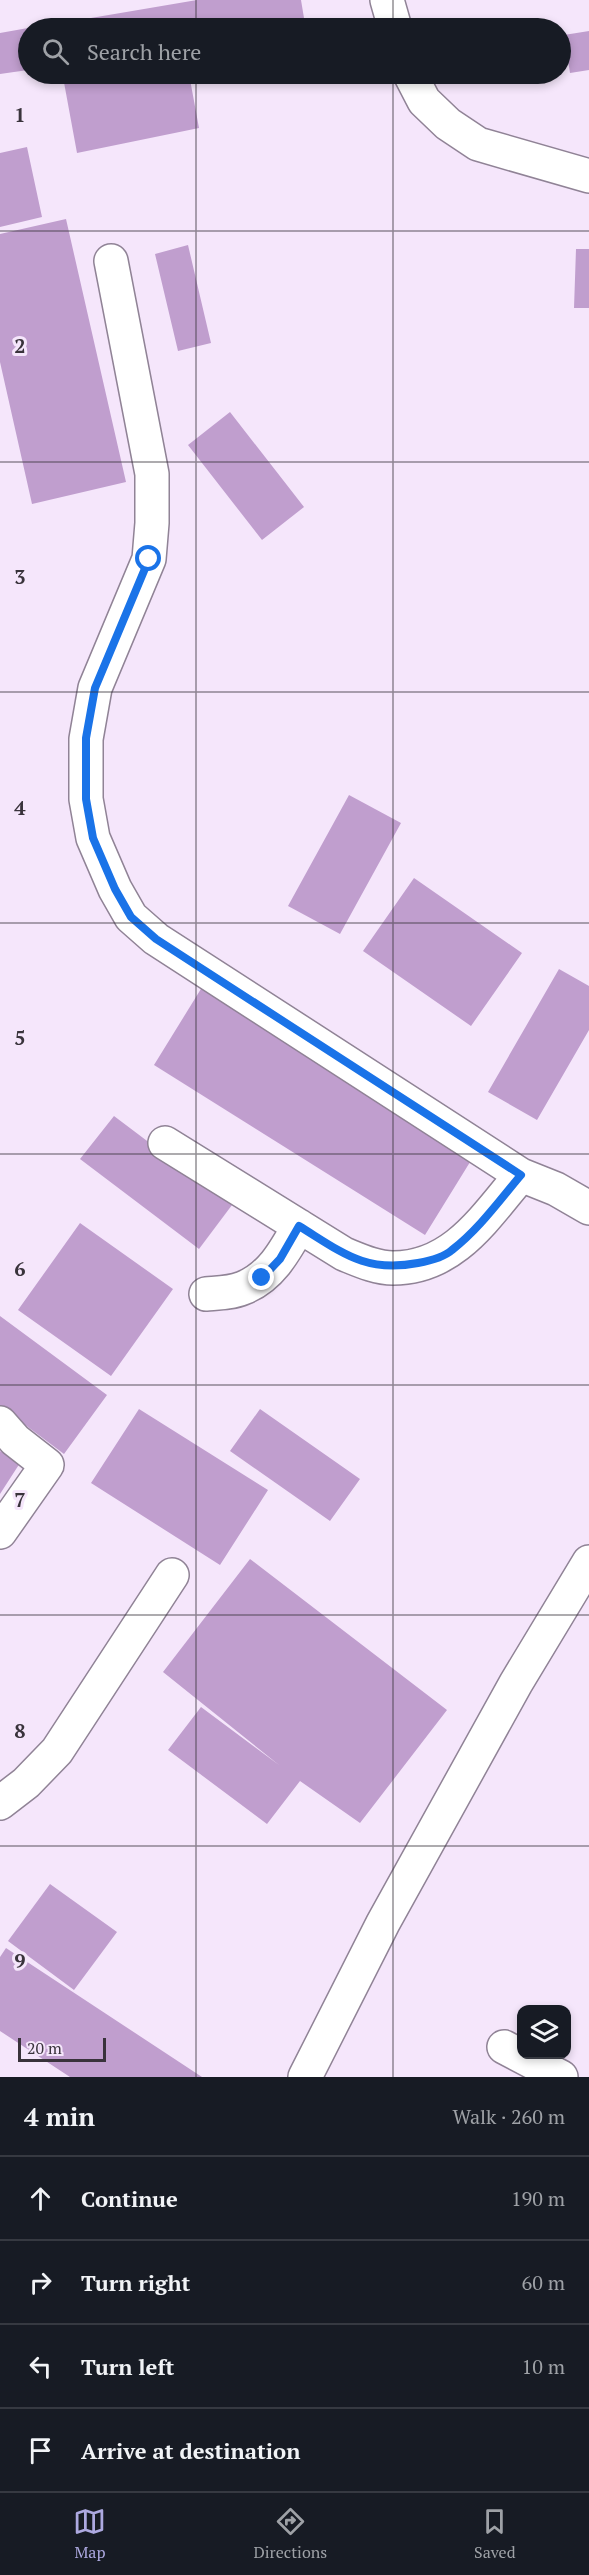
<!DOCTYPE html>
<html lang="en">
<head>
<meta charset="utf-8">
<style>
	body { margin:0; font-family:"PT Serif",serif; background:#20242c; color:#f1f3f6 }
	.controls { position:absolute; right:18px; bottom:18px; display:grid; overflow:hidden; border-radius:12px; box-shadow:0 3px 9px #0003 }
	.controls button { width:54px; height:54px; display:grid; place-items:center; padding:0; border:0; border-bottom:2px solid #363941; background:#171b24; color:#f1f3f6; font:30px sans-serif }
	.scale { position:absolute; left:18px; bottom:15px; width:88px; box-sizing:border-box; padding-left:6px; border:3px solid #39333b; border-top:0; font-size:16px; line-height:21px; white-space:nowrap; color:#39333b; -webkit-text-stroke:4px #f5e6fb; paint-order:stroke }
	.stop { position:absolute; width:18px; height:18px; margin:-14px; border:4px solid #1a73e8; border-radius:50%; background:#fff }
	.stop.end { background:#1a73e8; border-color:#fff; box-shadow:0 2px 6px #0008 }
	.list { margin:0; padding:0; list-style:none }
	h2 { display:flex; justify-content:space-between; align-items:center; height:78px; margin:0; padding:0 24px; font-size:26px }
	h2 small { font-size:20px; font-weight:400; color:#9ea1a6 }
	.list li { display:grid; grid-template-columns:39px 1fr auto; gap:18px; align-items:center; box-sizing:border-box; height:84px; padding:0 24px; border-top:2px solid #363941 }
	.list b { display:block; font-size:22px; white-space:nowrap }
	.list em { font-size:20px; font-style:normal; color:#9ea1a6 }
	.icon { flex:none; width:33px; height:33px; fill:none; stroke:currentColor; stroke-width:2; stroke-linecap:round; stroke-linejoin:round }
	.map { position:relative; flex:none; width:589px; height:2077px; overflow:hidden }
	.search { position:absolute; background:#171b24; box-shadow:0 3px 9px #0003; left:18px; right:18px; top:18px; height:66px; display:flex; align-items:center; gap:15px; box-sizing:border-box; padding:0 21px; border-radius:33px; color:#9ea1a6; font-size:22px }
	.sheet { height:414px; background:#171b24 }
	nav { display:flex; justify-content:space-around; align-items:center; box-sizing:border-box; height:84px; border-top:2px solid #363941; background:#171b24; font-size:16px; color:#9ea1a6 }
	nav a { display:grid; justify-items:center; gap:3px }
	nav .on { color:#ada9e0 }
	.map>svg:first-child { display:block }
</style>
</head>
<body>
<div class="map">
<svg width="589" height="2077" viewBox="0 0 589 2077">
	<rect width="100%" height="100%" fill="#f5e6fb"/>
	<path fill="#c09ece" d="M197 0H301L305 24 277 28H32Z
		M28 28V70L0 74V33Z
		M589 31V70L570 73 564 35Z
		M81 74H189L199 128 77 153 63 77Z
		M488 74H536V75L489 80Z
		M27 147 42 217 0 227V153Z
		M66 219 126 482 32 504 0 362V234Z
		M188 245 211 343 178 351 155 254Z
		M576 249H589V308H574Z
		M230 412 304 507 262 540 188 445Z
		M349 795 401 823 340 934 288 906Z
		M414 878 522 953 471 1026 363 951Z
		M559 969 589 986V1030L537 1120 488 1092Z
		M204 984 475 1154 425 1235 154 1065Z
		M114 1116 232 1205 199 1249 80 1159Z
		M80 1223 173 1289 111 1376 18 1310Z
		M0 1316 107 1395 64 1454 0 1406Z
		M139 1409 268 1490 220 1565 91 1483Z
		M260 1409 360 1479 330 1521 230 1451Z
		M0 1451 20 1463 0 1494Z
		M250 1559 447 1710 360 1823 300 1781 267 1824 168 1750 201 1707 279 1765 163 1672Z
		M50 1884 117 1932 74 1990 8 1941Z
		M6 1948 202 2077H70L0 2031V1957Z"/>
	<g fill="none" stroke-linecap="round" stroke-linejoin="round">
		<defs>
			<path id="minor" d="M387 0 395 28
				M410 74 424 101 448 124 478 144 589 176
				M111 261 152 474V523L149 559 95 688 86 739V799L93 838 115 889 131 917 156 939 521 1175 556 1189 589 1208
				M165 1143 344 1254C359 1260 376 1268 393 1268 454 1268 485 1217 521 1175
				M206 1294C218 1293 232 1293 243 1288 271 1277 285 1251 299 1226
				M0 1423 15 1440 47 1465 0 1532
				M0 1803 26 1783 57 1751 172 1575
				M504 2047 561 2077
				M305 2077 383 1923 516 1683 589 1562"/>
		</defs>
		<use href="#minor" stroke="#908396" stroke-width="36"/>
		<use href="#minor" stroke="#fff" stroke-width="33"/>
	</g>
	<g fill="none" stroke-linecap="round" stroke-linejoin="round">
		<path stroke="#1a73e8" stroke-width="8" d="M149 559 95 688 86 738V799L93 838 115 889 131 917 156 939 521 1175C499 1201 479 1229 452 1250 444 1257 429 1261 418 1263 365 1273 343 1253 299 1226L280 1259 262 1278"/>
	</g>
	<path fill="none" stroke="#39333b" stroke-width="1.5" stroke-opacity="0.55" d="M196 0V28M393 0V28M196 74V2077M393 74V2077M0 231H589M0 462H589M0 692H589M0 923H589M0 1154H589M0 1385H589M0 1615H589M0 1846H589"/>
	<g font-size="20" text-anchor="middle" font-weight="bold" fill="#39333b" stroke="#f5e6fb" stroke-width="6" stroke-linejoin="round" paint-order="stroke">
		<text x="20" y="122">1</text>
		<text x="20" y="353">2</text>
		<text x="20" y="584">3</text>
		<text x="20" y="815">4</text>
		<text x="20" y="1045">5</text>
		<text x="20" y="1276">6</text>
		<text x="20" y="1507">7</text>
		<text x="20" y="1738">8</text>
		<text x="20" y="1968">9</text>
	</g>
</svg>
<div class="controls">
<button><svg class="icon" aria-label="layers" viewBox="0 0 24 24"><path d="M12 4l9 5-9 5-9-5zM3 14l9 5 9-5"/></svg></button>
</div>
<div class="scale">20 m</div>
<div class="stop" style="left:149px;top:559px"></div>
<div class="stop end" style="left:262px;top:1278px"></div>
<div class="search"><svg class="icon" aria-label="search" viewBox="0 0 24 24"><circle cx="10" cy="10" r="6"/><path d="M15 15l6 6"/></svg>Search here</div>
</div>
<section class="sheet">
<h2>4 min<small>Walk · 260 m</small></h2>
<ul class="list">
<li><svg class="icon" aria-label="ahead" viewBox="0 0 24 24"><path d="M12 20V5M6 11l6-6 6 6"/></svg><div><b>Continue</b></div><em>190 m</em></li>
<li><svg class="icon" aria-label="right" viewBox="0 0 24 24"><path d="M7 20v-9h11M14 6l5 5-5 5"/></svg><div><b>Turn right</b></div><em>60 m</em></li>
<li><svg class="icon" aria-label="left" viewBox="0 0 24 24"><path d="M17 20v-9H6M10 6l-5 5 5 5"/></svg><div><b>Turn left</b></div><em>10 m</em></li>
<li><svg class="icon" aria-label="arrive" viewBox="0 0 24 24"><path d="M6 21V4h12l-3 4 3 4H6"/></svg><div><b>Arrive at destination</b></div></li>
</ul>
</section>
<nav>
<a class="on"><svg class="icon" aria-label="map" viewBox="0 0 24 24"><path d="M3 6l6-2 6 2 6-2v14l-6 2-6-2-6 2zM9 4v14M15 6v14"/></svg>Map</a>
<a><svg class="icon" aria-label="directions" viewBox="0 0 24 24"><path d="M12 3l9 9-9 9-9-9zM9 14v-3h6M13 9l2 2-2 2"/></svg>Directions</a>
<a><svg class="icon" aria-label="saved" viewBox="0 0 24 24"><path d="M7 4h10v16l-5-4-5 4z"/></svg>Saved</a>
</nav>
</body>
</html>
